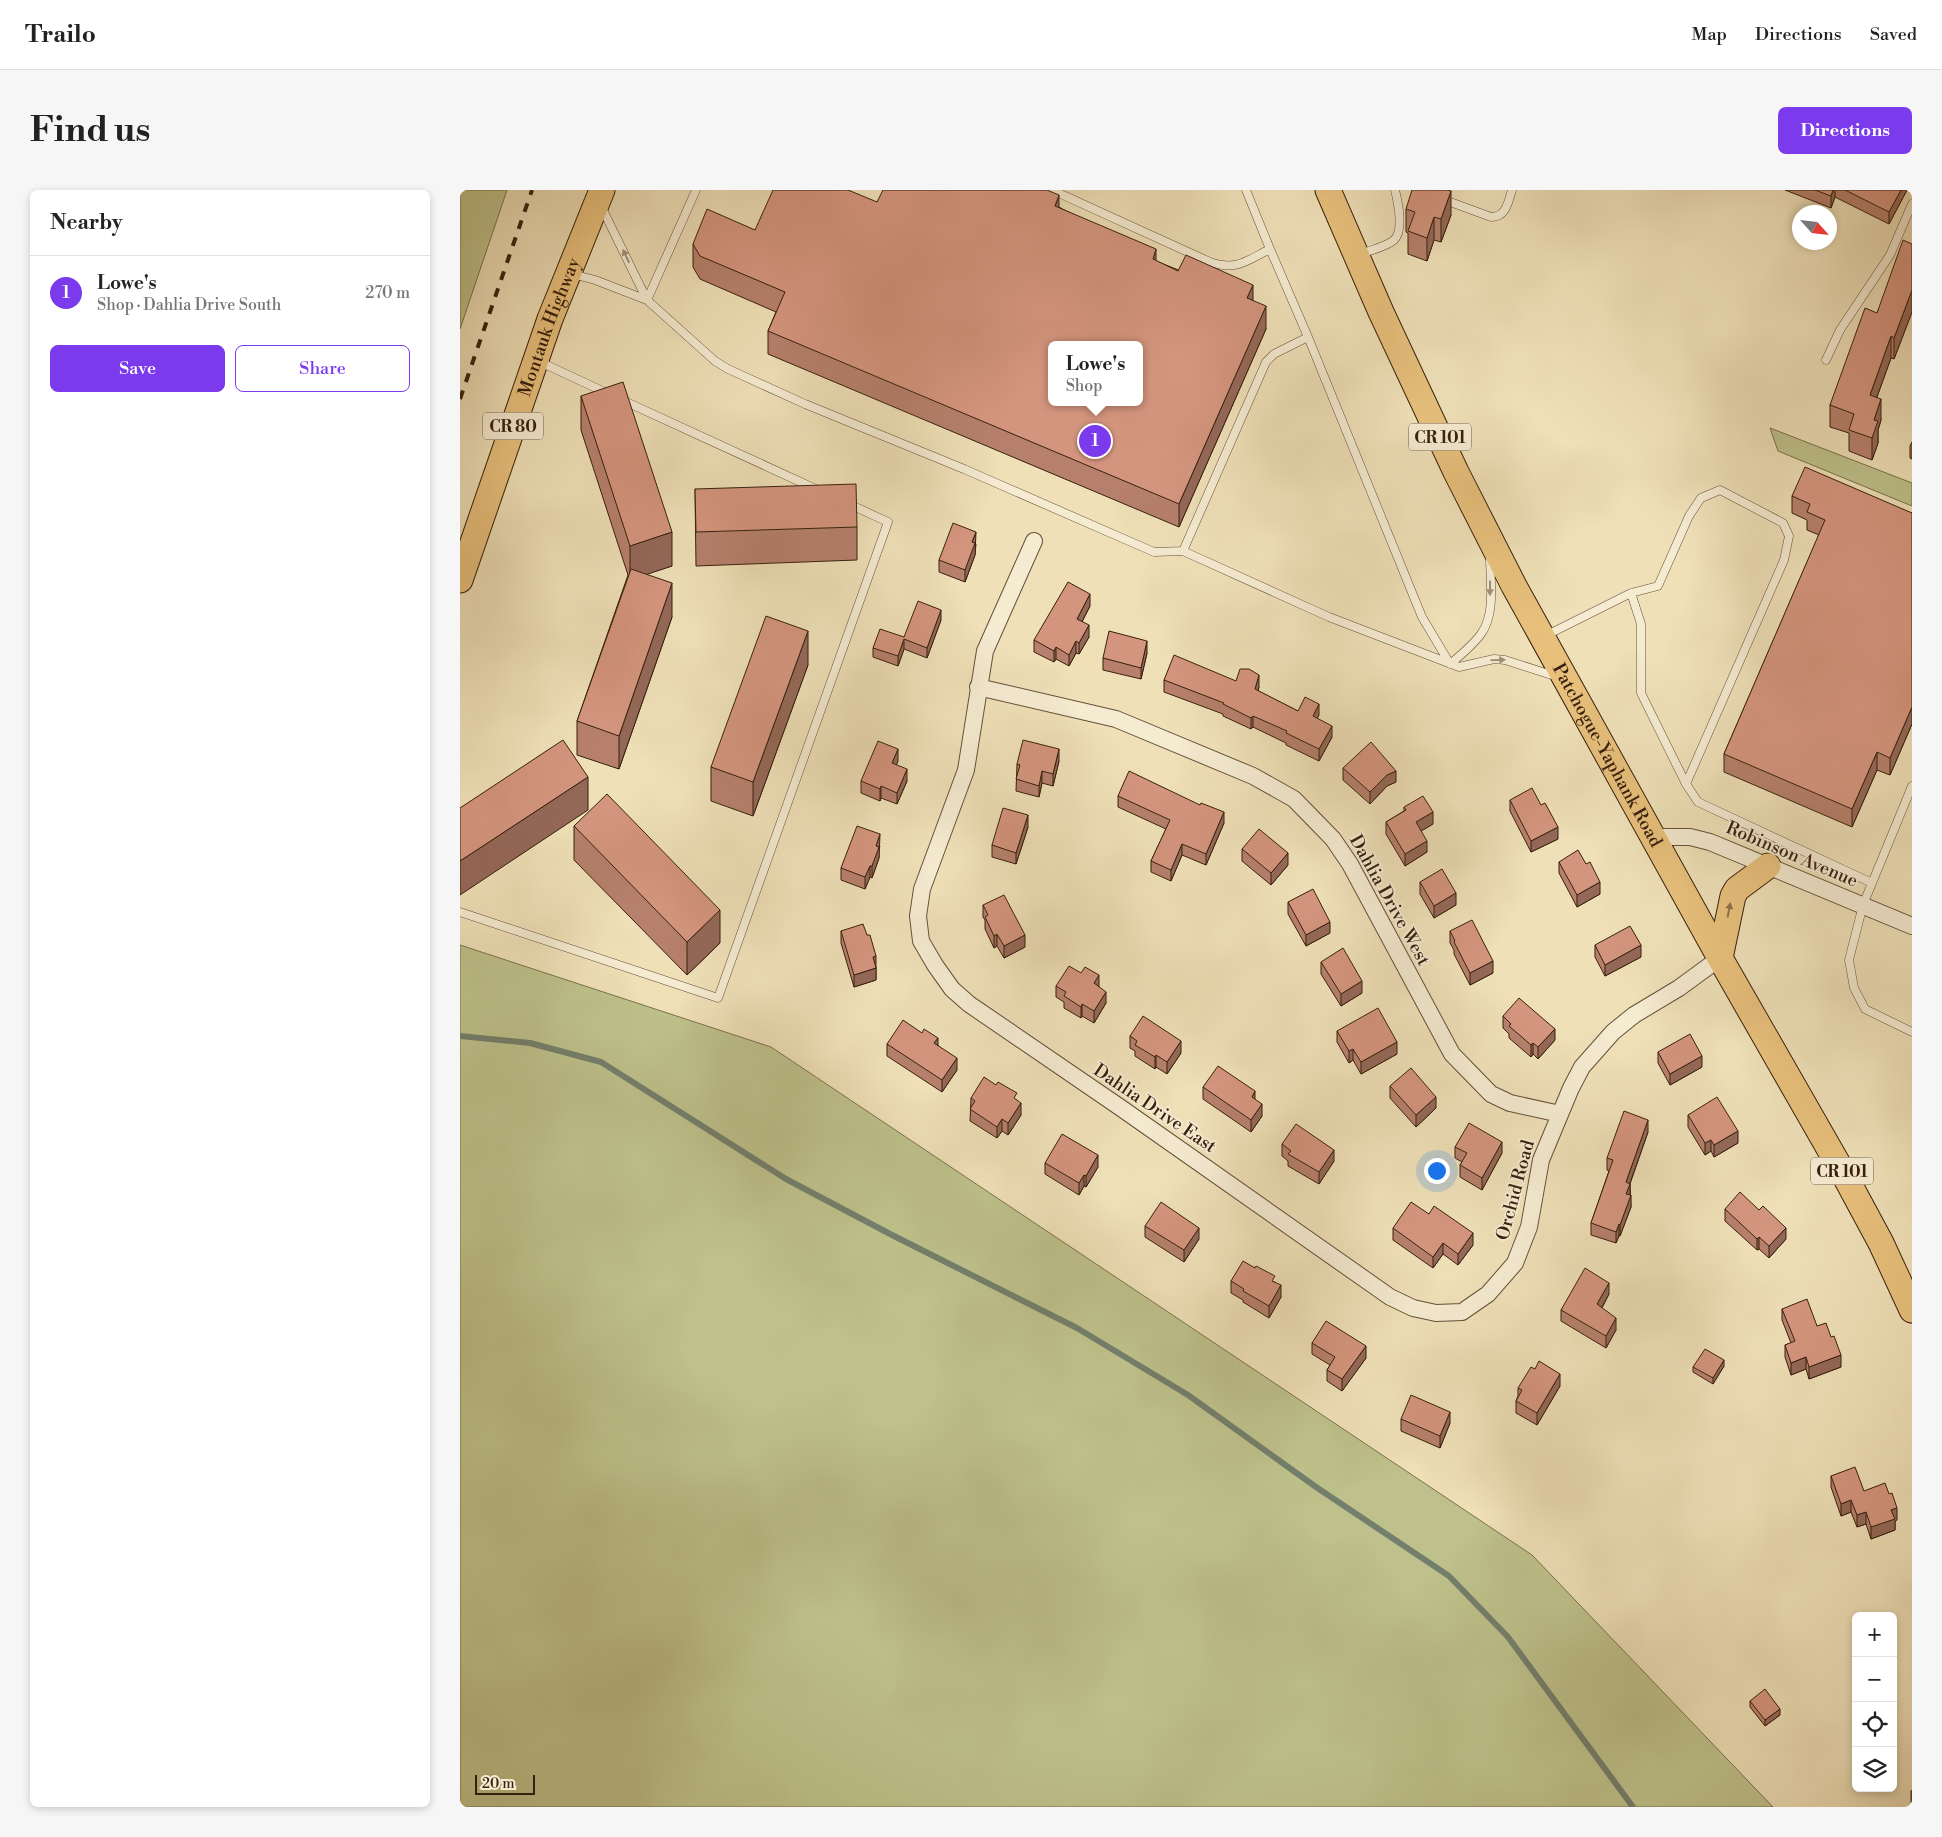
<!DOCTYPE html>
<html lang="en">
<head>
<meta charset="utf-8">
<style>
	body { margin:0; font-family:"Libre Bodoni",serif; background:#f6f6f6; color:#222 }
	.controls { position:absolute; right:15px; bottom:15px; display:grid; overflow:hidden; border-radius:8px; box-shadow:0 2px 8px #0003 }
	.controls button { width:45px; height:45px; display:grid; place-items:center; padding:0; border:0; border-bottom:1px solid #e0e0e0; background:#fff; color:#222; font:25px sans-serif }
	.compass { position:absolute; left:1332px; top:15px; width:45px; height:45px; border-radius:50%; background:#fff; box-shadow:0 2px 8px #0003; rotate:117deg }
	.scale { position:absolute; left:15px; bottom:12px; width:60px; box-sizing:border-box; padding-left:5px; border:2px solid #37200e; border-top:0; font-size:14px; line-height:18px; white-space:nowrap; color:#37200e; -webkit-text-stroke:4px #f5ebd1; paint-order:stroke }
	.you { position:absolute; left:976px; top:980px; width:18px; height:18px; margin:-12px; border:4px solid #fff; border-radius:50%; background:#1a73e8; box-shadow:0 0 0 8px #1a73e833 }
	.badge { display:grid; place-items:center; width:32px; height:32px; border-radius:50%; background:#7c3aed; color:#fff; font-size:16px; font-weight:700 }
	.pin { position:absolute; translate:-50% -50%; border:2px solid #fff; box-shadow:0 1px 5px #0006 }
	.popup { position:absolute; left:588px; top:151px; width:95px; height:65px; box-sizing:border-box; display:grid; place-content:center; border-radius:8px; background:#fff; filter:drop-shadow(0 1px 4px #0005); font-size:16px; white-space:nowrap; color:#767676 }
	.popup b { font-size:19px; color:#222 }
	.popup::after { content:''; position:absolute; left:50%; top:100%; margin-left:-10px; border:10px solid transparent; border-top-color:#fff }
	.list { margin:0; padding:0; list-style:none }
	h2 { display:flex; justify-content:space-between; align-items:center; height:65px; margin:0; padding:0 20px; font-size:21px }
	h2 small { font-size:16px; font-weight:400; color:#767676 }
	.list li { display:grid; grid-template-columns:32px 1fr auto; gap:15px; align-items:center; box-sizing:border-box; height:75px; padding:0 20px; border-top:1px solid #e0e0e0 }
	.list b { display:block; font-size:19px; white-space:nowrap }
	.list p { margin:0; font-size:16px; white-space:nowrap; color:#767676 }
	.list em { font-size:16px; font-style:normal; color:#767676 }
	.actions { display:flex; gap:10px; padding:15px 20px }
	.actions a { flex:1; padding:11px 0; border:1px solid #7c3aed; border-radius:8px; text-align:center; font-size:18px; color:#7c3aed }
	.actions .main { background:#7c3aed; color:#fff }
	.icon { flex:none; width:28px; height:28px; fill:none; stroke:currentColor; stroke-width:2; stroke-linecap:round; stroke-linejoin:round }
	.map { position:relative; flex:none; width:1452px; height:1617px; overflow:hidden; border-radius:8px }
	header { display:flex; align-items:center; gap:30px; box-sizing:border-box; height:70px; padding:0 25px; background:#fff; border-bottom:1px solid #e0e0e0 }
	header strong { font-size:24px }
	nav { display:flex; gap:28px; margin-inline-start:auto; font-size:18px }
	.intro { display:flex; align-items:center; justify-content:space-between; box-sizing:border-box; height:120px; padding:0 30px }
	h1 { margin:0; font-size:35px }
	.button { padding:12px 22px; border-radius:8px; background:#7c3aed; color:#fff; font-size:18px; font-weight:700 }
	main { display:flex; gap:30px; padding:0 30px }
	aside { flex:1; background:#fff; border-radius:8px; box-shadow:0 2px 8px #0003 }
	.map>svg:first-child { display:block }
</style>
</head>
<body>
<header>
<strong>Trailo</strong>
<nav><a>Map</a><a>Directions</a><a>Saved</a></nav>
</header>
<div class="intro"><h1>Find us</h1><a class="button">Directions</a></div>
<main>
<aside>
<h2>Nearby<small></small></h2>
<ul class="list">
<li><span class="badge">1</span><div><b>Lowe's</b><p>Shop · Dahlia Drive South</p></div><em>270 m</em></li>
</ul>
<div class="actions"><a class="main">Save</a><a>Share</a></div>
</aside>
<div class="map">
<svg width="1452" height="1617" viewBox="0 0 1452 1617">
	<rect width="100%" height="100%" fill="#efe0b8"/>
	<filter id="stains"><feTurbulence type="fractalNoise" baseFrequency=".004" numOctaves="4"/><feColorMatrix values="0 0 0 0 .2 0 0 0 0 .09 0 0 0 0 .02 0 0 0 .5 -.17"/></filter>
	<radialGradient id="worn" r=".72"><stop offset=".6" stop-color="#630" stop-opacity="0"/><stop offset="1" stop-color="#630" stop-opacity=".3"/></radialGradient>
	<path fill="#bec18b" stroke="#7a704c" d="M0 0H47L0 139Z
		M1310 238 1452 293V316L1318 261Z
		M0 755 311 857 1072 1365 1313 1617H0Z"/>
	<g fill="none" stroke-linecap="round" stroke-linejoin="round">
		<path stroke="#737f6c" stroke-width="6" d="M0 846 70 853 141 872 326 989 432 1045 617 1138 728 1205 856 1297 989 1386 1048 1447 1173 1617"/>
		<defs>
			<path id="service" d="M592 0 750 72C777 81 786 71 810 59L848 147 962 427 990 474
				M786 0 810 59
				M982 9 1031 27C1046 27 1048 13 1052 0
				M142 18 187 110
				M901 64C910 60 926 57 934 50 944 41 938 12 935 0
				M112 84 135 90 187 110 255 171 268 179 345 214 504 279 694 362 723 361
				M187 110 236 0
				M848 147 814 164 806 172 723 361 869 427 999 477 1034 469 1045 470 1098 487
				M1366 170 1380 140 1430 65 1452 14
				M78 171 149 204
				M162 210 358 300
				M1171 403 1198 396 1229 326 1241 308 1260 300 1323 333 1329 346 1324 370 1226 594
				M1085 446 1171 403 1181 434V503L1226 594 1238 612 1412 693
				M990 474C1001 465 1013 455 1021 444 1036 423 1030 391 1030 366
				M1452 596 1403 715 1389 770 1394 798 1405 819 1452 842
				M0 722 258 808 428 332 389 314"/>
			<path id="minor" d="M574 351 525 461 506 580 462 699 458 726 461 751 475 775 492 799 509 814 661 918 930 1107 953 1118 976 1123 1002 1122 1028 1104 1055 1073 1069 1037 1081 970 1111 898 1122 877 1153 842 1174 825 1219 798 1260 768
				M518 497 656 529 793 586 834 609 873 649 890 674 992 864 1031 904 1050 913 1100 924
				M1193 647H1230L1250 652 1452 736"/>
			<g id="primary">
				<path id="s1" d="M868 0 921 122 996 282 1054 396 1260 768 1386 988 1421 1053 1452 1120"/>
				<path id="s2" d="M0 390 90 129 142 0"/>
				<path d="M1260 768 1273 706 1277 699 1308 676"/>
			</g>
		</defs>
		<use href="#service" stroke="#655038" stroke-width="9"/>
		<use href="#minor" stroke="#655038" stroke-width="18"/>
		<use href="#primary" stroke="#37200e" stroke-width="27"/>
		<use href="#service" stroke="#f5ebd1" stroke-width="8"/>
		<use href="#minor" stroke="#f5ebd1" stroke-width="16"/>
		<use href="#primary" stroke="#e8c07c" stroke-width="25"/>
		<path stroke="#37200e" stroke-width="4" stroke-dasharray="9 9" stroke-linecap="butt" d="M0 209 72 0"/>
	</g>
	<path fill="#b6806c" stroke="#37200e" d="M1325 0H1447L1429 34 1375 7 1371 18Z
		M417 12 599 17 696 71 793 110 806 139 719 337 308 164V141L316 122 240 89 233 77V54Z
		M946 19 991 25 981 52 974 50 967 71 948 64V43L946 42Z
		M1452 54V122L1434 169 1431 168 1417 207 1421 230 1418 240V253L1412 270 1389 261V243L1370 237V215Z
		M121 206 212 376 186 384 212 427 159 579 117 565V531L168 385 121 240Z
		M1452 252V269L1450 268V256Z
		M235 299 397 337V370L236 376Z
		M1332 306 1452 323V534L1430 585 1417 580 1392 637 1264 582V564L1359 345 1347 340V330L1332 323Z
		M516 354 515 365 505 392 479 382V370Z
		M630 416 622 432 629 447 619 464 616 463 609 476 596 469 594 472 574 462V450Z
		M481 430 467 468 444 459 438 476 413 467V458L444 447Z
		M687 463 681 489 643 480V468Z
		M348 475 293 626 251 611V577Z
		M704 490 776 491 799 497 798 501 838 521 859 525 857 528 872 547 859 571 826 555V553L793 537 791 539 763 526V524L704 502Z
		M438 571 436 575 447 591 437 614 421 608 420 611 401 603V591Z
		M599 571 593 596 582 593 579 607 556 601 557 574Z
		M883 578 936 592 927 596 910 614 883 590Z
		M658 606 740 615 764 633 746 675 722 665 711 691 691 682V671L706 639 658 617Z
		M1050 610 1098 649 1071 662 1050 621Z
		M944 617 973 634 961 641 967 662 945 676 926 644V632L944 621Z
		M114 636 260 753 227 785 114 670Z
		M568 637 556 674 532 667V655Z
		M420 656 419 659V668L412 688 410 687 405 699 381 690V678Z
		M782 659 828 675 811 695 782 671Z
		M1099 672 1126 674 1140 704 1117 717 1099 683Z
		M960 692 996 715 974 728 960 704Z
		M828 712 870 743 846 756 828 724Z
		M523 715 565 757 544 768 537 756 534 758 525 739V730L523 727Z
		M381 741 407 745 416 778V790L394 797 381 753Z
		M990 741 1033 783 1010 795 994 764V760L990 753Z
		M1135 755 1181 767 1145 786 1135 767Z
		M861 772 902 803 881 816 861 784Z
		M596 796 639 797 646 813 634 833 622 826 621 828 604 818V812L596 807Z
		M1043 826 1095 850 1078 869 1073 864 1071 867 1049 848V844L1043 838Z
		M877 841 937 864 901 884 893 870 889 873 877 852Z
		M670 846 721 863 707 884 696 877 695 879 675 866V861L670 858Z
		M427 854 478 855 497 880 482 902 427 866Z
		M1198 862 1242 877 1210 895 1198 873Z
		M930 896 976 918 956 937 930 908Z
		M743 897 795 909 802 926 791 942 743 909Z
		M511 908 557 910 561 925 548 945 542 941 537 948 510 931Z
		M1228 925 1278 953 1254 967 1251 961 1245 965 1228 937Z
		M1188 942 1170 994 1171 1017 1160 1046H1159L1156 1053 1131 1045V1033L1149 981 1147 980V968Z
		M822 954 874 971 859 994 828 976V971L822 966Z
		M995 957 1042 963 1022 1000 1000 987V975L1002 972 995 968Z
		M585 973 638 977 626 997 624 996 619 1005 585 984Z
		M1265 1019 1326 1049 1309 1068 1299 1059 1297 1060 1265 1031Z
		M685 1036 739 1049 724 1072 685 1047Z
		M933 1038 1013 1055 998 1075 983 1064 973 1078 933 1050Z
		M771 1091 815 1092 821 1107 809 1128 783 1112V1110L771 1103Z
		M1149 1104 1142 1118 1156 1140 1146 1158 1101 1131V1120Z
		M1322 1119 1357 1136 1381 1177 1349 1189 1346 1179 1331 1185 1325 1167V1155L1331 1153 1322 1130Z
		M852 1153 906 1168 882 1201 867 1191V1180L870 1175 852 1164Z
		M1264 1176 1253 1194 1233 1182V1177Z
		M1100 1196 1077 1235 1056 1223V1211L1058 1206V1198Z
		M941 1229 990 1233 980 1258 941 1241Z
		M1371 1286 1404 1301 1437 1330 1435 1331V1340L1411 1349 1406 1334 1397 1337 1391 1322 1381 1326 1371 1297Z
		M1290 1511 1320 1525 1305 1536 1290 1517Z
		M1452 1600V1616L1451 1612V1601Z"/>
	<path fill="#946858" stroke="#37200e" d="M1373 0H1375V7L1371 18V6Z
		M1441 0H1447L1429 34V22Z
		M991 1V25L981 52V29Z
		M599 5V28L595 16Z
		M974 27V50L967 71V48Z
		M696 59V82L693 69Z
		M793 95V118L787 108Z
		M1452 100V122L1434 169V148Z
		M806 116V139L719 337V314Z
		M1431 146V168L1410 226V205Z
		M1421 209V230L1418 240V253L1412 270V248L1414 230Z
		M212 342V376L170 390V356Z
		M516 342 515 365 505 392V380L512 352Z
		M212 393V427L159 579V546Z
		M630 404V416L617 441V429Z
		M481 420V430L467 468V458Z
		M629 435V447L619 464V453Z
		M348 441V475L293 626V592Z
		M444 449V459L438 476V466Z
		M616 451V463L609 476V465Z
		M687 451V463L681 489V478Z
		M596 457V469L594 472V461Z
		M799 485V497L795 511V499Z
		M859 514V525L853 537V526Z
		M1452 517V534L1430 585V568Z
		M793 526V537L791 539V528Z
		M872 536V547L859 571V559Z
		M438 559V571L432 585V573Z
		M599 559V571L593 596V584Z
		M1417 562V580L1392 637V619Z
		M447 579V591L437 614V603Z
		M582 581V593L579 607V596Z
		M936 581V592L927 596 910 614V602L927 585Z
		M128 587V620L0 705V671Z
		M421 596V608L420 611V599Z
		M764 622V633L746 675V664Z
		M973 622V634L956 644V632Z
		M568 625V637L556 674V663Z
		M1098 637V649L1071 662V651Z
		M420 644 419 668 412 688V676L416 656Z
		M967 651V662L945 676V664Z
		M722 654V665L711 691V680Z
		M828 663V675L811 695V683Z
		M410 676V687L405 699V687Z
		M1140 692V704L1117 717V705Z
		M996 703V715L974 728V716Z
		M260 720V753L227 785V752Z
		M870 732V743L846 756V745Z
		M537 744V756L534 758V746Z
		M565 745V757L544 768V756Z
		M1181 755V767L1145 786V775Z
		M416 766V778L413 779V767Z
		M1033 771V783L1010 795V783Z
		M416 778V790L394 797V785Z
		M639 785V797L634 793Z
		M902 791V803L881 816V804Z
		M646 802V813L634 833V821Z
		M622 814V826L621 828V817Z
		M1095 839V850L1078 869V857Z
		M478 848V859L474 853Z
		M721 851V863L707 884V872Z
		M937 852V864L901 884V872Z
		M1073 853V864L1071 867V855Z
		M893 859V870L889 873V861Z
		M696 865V877L695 879V867Z
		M1242 866V877L1210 895V884Z
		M497 868V880L482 902V890Z
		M795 901V913L792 907Z
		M976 907V918L956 937V925Z
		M561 913V925L548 945V933Z
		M802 914V926L791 942V930Z
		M542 929V941L537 948V937Z
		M1188 930V942L1166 1004V992Z
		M1278 941V953L1254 967V955Z
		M1251 950V961L1245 965V953Z
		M1042 952V963L1022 1000V988Z
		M874 960V971L859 994V982Z
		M638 965V977L626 997V986Z
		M624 985V996L619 1005V993Z
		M1170 994V1006L1166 1004Z
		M1171 1005V1017L1160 1046V1035Z
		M1159 1034V1046L1156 1053V1042Z
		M739 1038V1049L724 1072V1060Z
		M1326 1038V1049L1309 1068V1056Z
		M1013 1043V1055L998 1075V1064Z
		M1299 1047V1059L1297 1060V1049Z
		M983 1053V1064L973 1078V1067Z
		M1149 1093V1104L1137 1126V1114Z
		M821 1095V1107L809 1128V1116Z
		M1156 1128V1140L1146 1158V1146Z
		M906 1156V1168L882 1201V1189Z
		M1381 1165V1177L1349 1189V1177Z
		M1346 1167V1179L1331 1185V1173Z
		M1264 1170V1176L1253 1194V1188Z
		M1100 1184V1196L1077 1235V1223Z
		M990 1222V1233L980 1258V1246Z
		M1391 1310V1322L1381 1326V1314Z
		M1437 1318V1330L1435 1331V1340L1411 1349V1337L1431 1320Z
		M1406 1322V1334L1397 1337V1325Z
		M1320 1519V1525L1305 1536V1530Z"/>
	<path fill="#d4957e" stroke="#37200e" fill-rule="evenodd" d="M313 0H388L417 12 423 0H587L599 5 595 16 696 59 693 69 718 81 726 65 793 95 787 108 806 116 719 314 308 141 325 102 240 66 233 54 247 19 295 40ZM591 155H679V212H591Z
		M952 0H987L991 1 981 29 974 27 967 48 948 41 955 22 946 19Z
		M1355 0H1373L1371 6Z
		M1385 0H1441L1429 22Z
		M1443 50 1452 54V100L1434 148 1431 146 1410 205 1421 209 1414 230 1418 231 1412 248 1389 240 1394 224 1370 215 1405 118 1417 123Z
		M163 192 212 342 170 356 121 206Z
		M1345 277 1452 323V517L1430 568 1417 562 1392 619 1264 564 1365 330 1347 322 1350 314 1332 306Z
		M396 294 397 337 236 342 235 299Z
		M493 333 516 342 512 352 515 353 505 380 479 370Z
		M171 379 212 393 159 546 117 531Z
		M608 392 630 404 617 429 629 435 619 453 616 451 609 465 596 457 594 461 574 450Z
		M458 411 481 420 467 458 444 449 438 466 413 458 420 439 444 447Z
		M306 426 348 441 293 592 251 577Z
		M649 441 687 451 681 478 643 468Z
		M714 465 776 491 780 479H789L799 485 795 499 838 521 845 507 859 514 853 526 872 536 859 559 826 543 827 541 793 526 791 528 763 514 764 513 704 490Z
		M103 550 128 587 0 671V618Z
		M563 550 599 559 593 584 582 581 579 596 556 589 560 575 557 574Z
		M418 551 438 559 432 573 447 579 437 603 421 596 420 599 401 591Z
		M911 552 936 581 927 585 910 602 883 578Z
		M669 581 740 615 741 613 764 622 746 664 722 654 711 680 691 671 710 630 658 606Z
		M1072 598 1081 615 1085 613 1098 637 1071 651 1050 610Z
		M147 604 260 720 227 752 114 636Z
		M963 606 973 622 956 632 967 651 945 664 926 632 946 620 944 617Z
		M543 618 568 625 556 663 532 655Z
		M397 636 420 644 416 656 419 657 412 676H410L405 687 381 678Z
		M799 639 828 663 811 683 782 659Z
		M1118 660 1126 674 1130 672 1140 692 1117 705 1099 672Z
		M982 679 996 703 974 716 960 692Z
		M853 699 870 732 846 745 828 712Z
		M544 705 565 745 544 756 537 744 534 746 525 727 528 725 523 715Z
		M1012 730 1033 771 1010 783 994 752 995 751 990 741Z
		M403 734 407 745H410L416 766 413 767 416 778 394 785 381 741Z
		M1170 736 1181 755 1145 775 1135 755Z
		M883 758 902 791 881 804 861 772Z
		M609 776 621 783 625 777 639 785 634 793 646 802 634 821 622 814 621 817 604 806 606 802 596 796Z
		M1059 808 1095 839 1078 857 1073 853 1071 855 1049 836 1051 834 1043 826Z
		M918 818 937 852 901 872 893 859 889 861 877 841Z
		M683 826 721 851 707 872 696 865 695 867 675 855 677 851 670 846Z
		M443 830 462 843 464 839 478 848 474 853 497 868 482 890 427 854Z
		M1230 844 1242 866 1210 884 1198 862Z
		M758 876 795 901 792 907 802 914 791 930 743 897Z
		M951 878 976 907 956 925 930 896Z
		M524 887 536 895 538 892 557 903 554 908 561 913 548 933 542 929 537 937 510 919 515 911 511 908Z
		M1257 907 1278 941 1254 955 1251 950 1245 953 1228 925Z
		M1164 921 1188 930 1166 992 1170 994 1166 1004 1171 1005 1160 1035 1159 1034 1156 1042 1131 1033 1153 970 1147 968Z
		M1009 933 1042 952 1022 988 1000 975 1007 963 995 957Z
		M836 934 874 960 859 982 828 964 831 961 822 954Z
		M602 944 638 965 626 986 624 985 619 993 585 973Z
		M1280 1002 1299 1020 1303 1016 1326 1038 1309 1056 1299 1047 1297 1049 1265 1019Z
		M701 1012 739 1038 724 1060 685 1036Z
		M951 1012 969 1024 974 1016 1013 1043 998 1064 983 1053 973 1067 933 1038Z
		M783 1071 795 1078 796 1076 815 1086 812 1091 821 1095 809 1116 783 1101 784 1099 771 1091Z
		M1125 1078 1149 1093 1137 1114 1156 1128 1146 1146 1101 1120Z
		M1347 1109 1357 1136 1366 1133 1371 1147 1374 1146 1381 1165 1349 1177 1346 1167 1331 1173 1325 1155 1335 1151 1322 1119Z
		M866 1131 906 1156 882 1189 867 1180 875 1167 852 1153Z
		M1245 1159 1264 1170 1253 1188 1233 1177Z
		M1079 1171 1100 1184 1077 1223 1056 1211 1062 1200 1058 1198 1071 1177 1075 1179Z
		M951 1205 990 1222 980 1246 941 1229Z
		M1395 1277 1404 1301 1425 1293 1429 1304 1432 1303 1437 1318 1431 1320 1435 1329 1411 1337 1406 1322 1397 1325 1391 1310 1381 1314 1371 1286Z
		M1305 1499 1320 1519 1305 1530 1290 1511Z"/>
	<defs><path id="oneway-solid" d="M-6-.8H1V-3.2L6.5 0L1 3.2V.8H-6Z" transform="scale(1.25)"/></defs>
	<g fill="#a09079">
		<use href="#oneway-solid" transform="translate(166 66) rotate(-115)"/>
		<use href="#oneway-solid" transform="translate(1030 398) rotate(90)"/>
		<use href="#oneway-solid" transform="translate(1038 470) rotate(-2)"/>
	</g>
	<use fill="#907045" href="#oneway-solid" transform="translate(1269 720) rotate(-79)"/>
	<g text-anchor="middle" stroke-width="4" stroke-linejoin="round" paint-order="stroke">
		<g fill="#f5ebd1" stroke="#705d48" stroke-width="1">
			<rect x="23" y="222.5" width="60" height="27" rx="4"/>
			<rect x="949" y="233.5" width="62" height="27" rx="4"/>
			<rect x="1351" y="967.5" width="62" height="27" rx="4"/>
		</g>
		<g font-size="16" font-weight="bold" fill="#37200e">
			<text x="53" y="242">CR 80</text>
			<text x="980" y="253">CR 101</text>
			<text x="1382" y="987">CR 101</text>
		</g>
		<g font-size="18" fill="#37200e" stroke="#f5ebd1">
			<text dy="6" stroke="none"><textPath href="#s2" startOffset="268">Montauk Highway</textPath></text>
			<text dy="6" stroke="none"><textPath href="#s1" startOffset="631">Patchogue-Yaphank Road</textPath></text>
			<text transform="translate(1332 664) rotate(23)" y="6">Robinson Avenue</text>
			<text transform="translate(930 710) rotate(61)" y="6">Dahlia Drive West</text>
			<text transform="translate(695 918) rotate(34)" y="6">Dahlia Drive East</text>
			<text transform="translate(1055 1000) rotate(-75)" y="6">Orchid Road</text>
		</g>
	</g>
	<rect width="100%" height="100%" filter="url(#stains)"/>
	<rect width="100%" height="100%" fill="url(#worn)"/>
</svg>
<div class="controls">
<button>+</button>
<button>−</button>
<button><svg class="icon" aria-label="locate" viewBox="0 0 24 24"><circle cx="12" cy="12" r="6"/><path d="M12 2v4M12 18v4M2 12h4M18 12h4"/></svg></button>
<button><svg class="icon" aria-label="layers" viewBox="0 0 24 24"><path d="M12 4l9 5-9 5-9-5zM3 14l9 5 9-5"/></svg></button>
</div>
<svg class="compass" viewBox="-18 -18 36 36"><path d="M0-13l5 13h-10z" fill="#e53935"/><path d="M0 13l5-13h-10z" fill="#767676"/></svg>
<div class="scale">20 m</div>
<div class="you"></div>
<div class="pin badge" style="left:635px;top:251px">1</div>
<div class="popup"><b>Lowe's</b>Shop</div>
</div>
</main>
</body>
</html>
